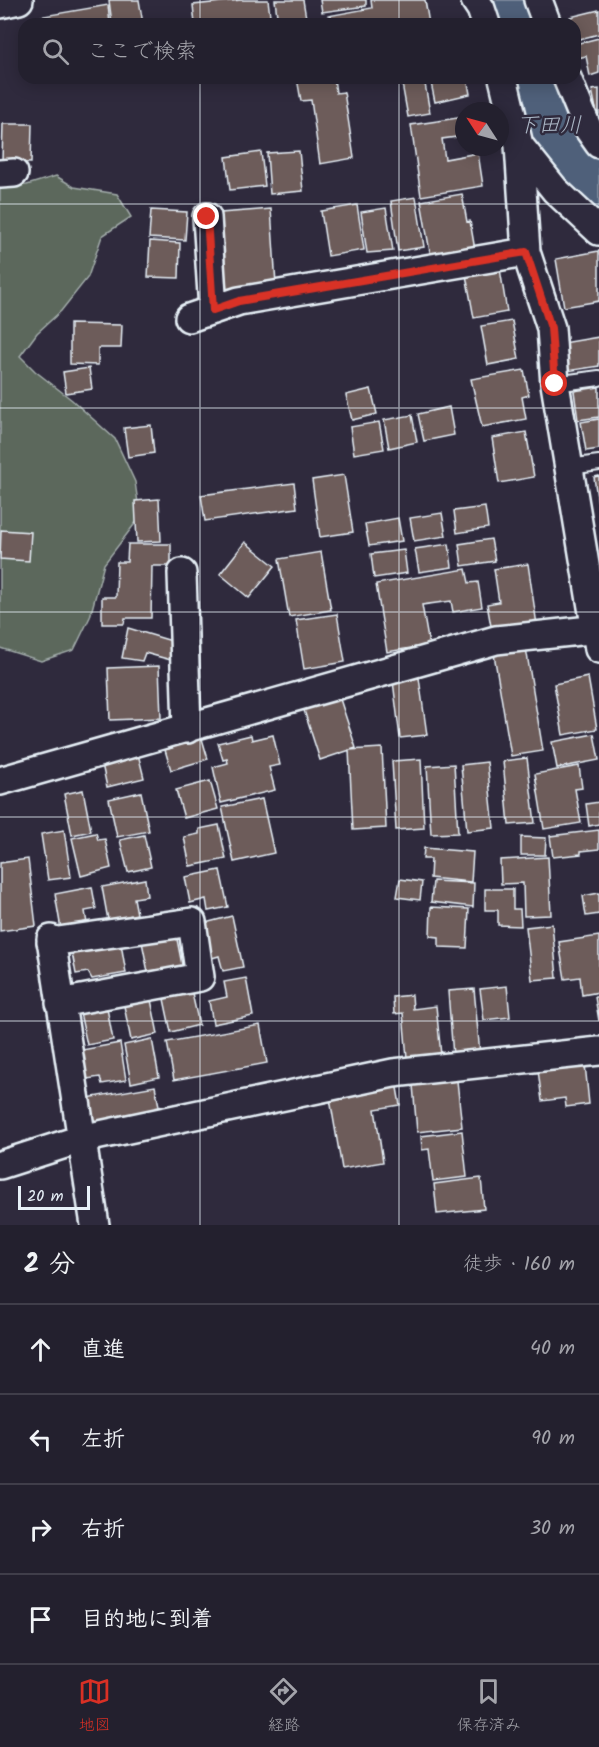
<!DOCTYPE html>
<html lang="ja">
<head>
<meta charset="utf-8">
<style>
	body { margin:0; font-family:Kalam,"Klee One",sans-serif; background:#2f2d3a; color:#f1f3f6 }
	.compass { position:absolute; left:455px; top:102px; width:54px; height:54px; border-radius:50%; background:#23202e; box-shadow:0 3px 15px #0003; rotate:306deg }
	.scale { position:absolute; left:18px; bottom:15px; width:72px; box-sizing:border-box; padding-left:6px; border:3px solid #e8f1f8; border-top:0; font-size:16px; line-height:21px; white-space:nowrap; color:#e8f1f8; -webkit-text-stroke:4px #2f2a3d; paint-order:stroke }
	.stop { position:absolute; width:18px; height:18px; margin:-14px; border:4px solid #d93025; border-radius:50%; background:#fff }
	.stop.end { background:#d93025; border-color:#fff; box-shadow:0 2px 6px #0008 }
	.list { margin:0; padding:0; list-style:none }
	h2 { display:flex; justify-content:space-between; align-items:center; height:78px; margin:0; padding:0 24px; font-size:26px }
	h2 small { font-size:20px; font-weight:400; color:#a3a3aa }
	.list li { display:grid; grid-template-columns:39px 1fr auto; gap:18px; align-items:center; box-sizing:border-box; height:90px; padding:0 24px; border-top:2px solid #403e4a }
	.list b { display:block; font-size:22px; white-space:nowrap }
	.list em { font-size:20px; font-style:normal; color:#a3a3aa }
	.icon { flex:none; width:33px; height:33px; fill:none; stroke:currentColor; stroke-width:2; stroke-linecap:round; stroke-linejoin:round }
	.map { position:relative; flex:none; width:599px; height:1225px; overflow:hidden }
	.search { position:absolute; background:#23202e; box-shadow:0 3px 15px #0003; left:18px; right:18px; top:18px; height:66px; display:flex; align-items:center; gap:15px; box-sizing:border-box; padding:0 21px; border-radius:18px; color:#a3a3aa; font-size:22px }
	.sheet { height:438px; background:#23202e }
	nav { display:flex; justify-content:space-around; align-items:center; box-sizing:border-box; height:84px; border-top:2px solid #403e4a; background:#23202e; font-size:16px; color:#a3a3aa }
	nav a { display:grid; justify-items:center; gap:3px }
	nav .on { color:#d93025 }
	.map>svg:first-child { display:block }
</style>
</head>
<body>
<div class="map">
<svg width="599" height="1225" viewBox="0 0 599 1225">
	<rect width="100%" height="100%" fill="#2f2a3d"/>
	<filter id="ink" filterUnits="userSpaceOnUse"><feTurbulence type="fractalNoise" baseFrequency=".0167" numOctaves="2"/><feDisplacementMap in="SourceGraphic" scale="12" xChannelSelector="R" yChannelSelector="G"/><feConvolveMatrix kernelMatrix="1 2 1 2 8 2 1 2 1" color-interpolation-filters="sRGB"/></filter>
	<g filter="url(#ink)">
		<path fill="#5b675c" stroke="#a2acaa" stroke-width="1.5" d="M56 176 74 187 117 194 131 217 102 236 88 277 61 311 37 333 20 356 35 371 72 400 115 439 135 482 140 517 104 564 90 617 74 650 41 661 0 648V186L27 185Z"/>
		<path fill="#50607a" stroke="#8d9aac" stroke-width="1.5" d="M486 0H526L535 24H495Z
			M509 78H554L559 96 585 142 599 161V209L584 202 530 137Z"/>
		<path fill="#6d5b5a" stroke="#e8f1f8" stroke-width="1.5" d="M109 0H139L143 24H112Z
			M241 0H268L271 24H195L193 5Z
			M275 0H303L306 18 278 23Z
			M320 0H366V6L322 12Z
			M371 0H425L429 24H330L328 16 372 8Z
			M108 5 110 24H39L38 17Z
			M599 10V34L576 40 575 24H572L570 17Z
			M599 38V73L590 76 586 56 578 58 575 44Z
			M297 78H334L336 93 344 92 354 158 320 164 311 100 301 101Z
			M401 78H424L430 113 408 117Z
			M430 78H467L470 94 435 102Z
			M599 89V114H597L592 90Z
			M464 117V136L442 139 445 159 478 153 483 186 421 196 411 125Z
			M3 124H32L31 163 2 162Z
			M299 151 303 191 270 194 267 153Z
			M261 152 265 186 230 190 226 157Z
			M462 194 467 222 470 221 475 250 431 258 421 201Z
			M416 197 424 247 398 251 391 201Z
			M357 205 364 250 328 256 321 211Z
			M386 208 393 251 367 253 361 212Z
			M271 209 276 285 225 289 220 213Z
			M151 210 187 212 185 240 149 238Z
			M150 241 180 243 179 278 148 277Z
			M599 251V301L564 307 556 259Z
			M500 269 507 312 474 318 466 275Z
			M512 321 519 359 488 365 481 326Z
			M70 324 122 325 121 348H98V365L70 364Z
			M599 337V366L567 371 563 343Z
			M89 368 92 389 66 393 63 372Z
			M524 370 529 395 522 397 526 419 482 427 471 379Z
			M599 387V417L578 420 574 391Z
			M371 389 377 414 352 420 346 395Z
			M449 407 454 435 424 441 418 414Z
			M412 415 417 442 389 448 384 420Z
			M599 419V449L586 451 581 422Z
			M379 422 384 449 354 454 350 427Z
			M151 425 154 453 128 457 124 428Z
			M526 432 534 477 499 483 492 438Z
			M344 475 353 532 320 537 312 480Z
			M599 476V511L594 477Z
			M294 483 297 508 205 521 201 495Z
			M159 499 161 541 137 542 135 501Z
			M485 507 488 528 457 533 454 511Z
			M442 513 446 536 414 541 410 518Z
			M398 518 402 541 369 546 365 524Z
			M1 530 31 532 29 561 0 559Z
			M491 539 495 561 462 566 459 544Z
			M245 542 275 566 249 598 220 574Z
			M128 544H171V566H152L151 618H125L124 624H102V597H116L117 562H127Z
			M449 544 452 567 419 572 415 549Z
			M404 550 407 573 374 578 371 554Z
			M321 552 331 610 289 617 279 559Z
			M528 564 537 625 492 632 487 604 499 602 494 569Z
			M466 569 469 583 478 582 482 607 453 612 451 601 422 605 429 645 387 652 376 584Z
			M337 614 345 662 304 669 296 620Z
			M128 628 175 642 171 660 145 653 142 661 122 658Z
			M526 648 543 751 511 756 494 654Z
			M159 666 161 718 110 720 108 668Z
			M588 677 597 729 563 735 554 684Z
			M419 678 427 735 400 738 393 681Z
			M339 696 356 748 320 760 303 707Z
			M200 732 208 759 171 770 165 750 172 748 170 740Z
			M594 734 599 760 557 768 552 742Z
			M251 735 252 740 273 735 280 765 269 767 275 790 221 803 213 767 228 763 227 759 223 760 218 743Z
			M382 748 386 828 353 830 349 750Z
			M138 754 144 778 107 787 102 764Z
			M527 758 535 823 509 825 503 761Z
			M421 759 424 828 396 830 392 761Z
			M487 762 494 828 467 831 461 765Z
			M454 764 458 833 431 834 427 766Z
			M579 766 582 788 575 789 581 823 544 829 535 774Z
			M210 781 218 809 184 818 176 790Z
			M83 790 91 831 72 835 64 794Z
			M141 792 149 831 117 837 109 799Z
			M262 799 274 853 234 862 222 807Z
			M599 802V824L589 826 586 804Z
			M219 825 226 859 190 866 184 837 199 834V829Z
			M64 830 71 877 48 880 41 834Z
			M599 830V849L581 851V854L553 857 550 836Z
			M96 833 98 840 105 839 111 868 81 876 72 838Z
			M144 835 151 867 128 872 120 840Z
			M521 837 546 838 545 855H521Z
			M424 848 473 852 471 882 430 878 431 859H423Z
			M548 857 551 915 524 916 523 883 501 884 500 860Z
			M28 859 36 926 0 931V863Z
			M220 870 228 907 208 911 206 899 190 903 185 877Z
			M145 879 147 896 134 898 137 914 108 920 102 887Z
			M400 879 422 882 420 900 397 897Z
			M433 881 474 883 473 907 431 902Z
			M92 887 96 909 85 911 87 924 61 929 55 894Z
			M485 889H513V909H520L521 926 498 925V910H485Z
			M599 893V914L586 916 583 896Z
			M431 907 469 909 467 948 439 947V937L430 936Z
			M232 916 243 967 223 971 219 956 212 958 205 923Z
			M552 924 557 978 532 980 526 927Z
			M175 929 183 970 149 977 141 937Z
			M599 936V992L582 995 580 977 565 979 559 942Z
			M120 938 126 973 92 979 88 972 76 974 71 947Z
			M246 978 253 1016 213 1024 209 1001 227 997 224 982Z
			M507 986 510 1017 484 1020 480 989Z
			M474 989 480 1054 453 1056 448 991Z
			M192 993 199 1025 171 1032 164 999Z
			M150 995 158 1034 131 1040 123 1001Z
			M412 995 413 1009 436 1006 441 1055 407 1058 403 1013 394 1014 393 997Z
			M595 997H599V1021Z
			M106 1003 113 1040 87 1045 79 1008Z
			M260 1025 267 1063 174 1080 167 1042Z
			M152 1039 159 1077 131 1083 124 1045Z
			M120 1043 126 1080 102 1084 100 1077 87 1079 82 1050Z
			M585 1064 589 1104 566 1107 565 1098 542 1101 538 1070Z
			M457 1081 462 1127 417 1132 413 1085Z
			M396 1082 400 1105 375 1109 383 1162 342 1169 329 1093Z
			M155 1086 160 1111 91 1123 87 1098Z
			M462 1131 467 1177 433 1181 429 1149 422 1150 421 1136Z
			M481 1178 484 1209 437 1214 434 1184Z"/>
		<g fill="none" stroke-linecap="round" stroke-linejoin="round">
			<defs>
				<path id="service" d="M555 384 599 378
					M569 467 599 463"/>
				<path id="minor" d="M475 0 481 9 486 24
					M538 0 547 24
					M0 4 19 0
					M503 78 519 145 526 252 551 328 555 384 599 649
					M567 78 587 127 599 144
					M519 145 555 190 599 231
					M0 174 14 173
					M207 217 213 310
					M189 318 239 301 526 252
					M182 573 187 729
					M0 781 496 640 599 629
					M51 939 95 1225
					M51 942 192 922 200 977 60 1003
					M0 1165 81 1139 393 1073 599 1051"/>
			</defs>
			<use href="#service" stroke="#e8f1f8" stroke-width="18"/>
			<use href="#minor" stroke="#e8f1f8" stroke-width="32"/>
			<use href="#service" stroke="#2f2a3d" stroke-width="14"/>
			<use href="#minor" stroke="#2f2a3d" stroke-width="27"/>
		</g>
	</g>
	<g fill="none" stroke-linecap="round" stroke-linejoin="round" filter="url(#ink)">
		<path stroke="#d93025" stroke-width="8" d="M207 217 213 310 239 301 526 252 551 328 555 384"/>
	</g>
	<path fill="none" stroke="#e8f1f8" stroke-width="1.5" stroke-opacity="0.55" d="M200 0V24M399 0V24M200 78V1225M399 78V1225M0 204H599M0 408H599M0 612H599M0 817H599M0 1021H599"/>
	<g text-anchor="middle" stroke-width="5" stroke-linejoin="round" paint-order="stroke">
		<g font-size="22" font-style="italic" fill="#abb7c6" stroke="#2f2a3d">
			<text x="549" y="132">下田川</text>
		</g>
	</g>
</svg>
<svg class="compass" viewBox="-18 -18 36 36"><path d="M0-13l5 13h-10z" fill="#e53935"/><path d="M0 13l5-13h-10z" fill="#a3a3aa"/></svg>
<div class="scale">20 m</div>
<div class="stop" style="left:555px;top:384px"></div>
<div class="stop end" style="left:207px;top:217px"></div>
<div class="search"><svg class="icon" aria-label="search" viewBox="0 0 24 24"><circle cx="10" cy="10" r="6"/><path d="M15 15l6 6"/></svg>ここで検索</div>
</div>
<section class="sheet">
<h2>2 分<small>徒歩 · 160 m</small></h2>
<ul class="list">
<li><svg class="icon" aria-label="ahead" viewBox="0 0 24 24"><path d="M12 20V5M6 11l6-6 6 6"/></svg><div><b>直進</b></div><em>40 m</em></li>
<li><svg class="icon" aria-label="left" viewBox="0 0 24 24"><path d="M17 20v-9H6M10 6l-5 5 5 5"/></svg><div><b>左折</b></div><em>90 m</em></li>
<li><svg class="icon" aria-label="right" viewBox="0 0 24 24"><path d="M7 20v-9h11M14 6l5 5-5 5"/></svg><div><b>右折</b></div><em>30 m</em></li>
<li><svg class="icon" aria-label="arrive" viewBox="0 0 24 24"><path d="M6 21V4h12l-3 4 3 4H6"/></svg><div><b>目的地に到着</b></div></li>
</ul>
</section>
<nav>
<a class="on"><svg class="icon" aria-label="map" viewBox="0 0 24 24"><path d="M3 6l6-2 6 2 6-2v14l-6 2-6-2-6 2zM9 4v14M15 6v14"/></svg>地図</a>
<a><svg class="icon" aria-label="directions" viewBox="0 0 24 24"><path d="M12 3l9 9-9 9-9-9zM9 14v-3h6M13 9l2 2-2 2"/></svg>経路</a>
<a><svg class="icon" aria-label="saved" viewBox="0 0 24 24"><path d="M7 4h10v16l-5-4-5 4z"/></svg>保存済み</a>
</nav>
</body>
</html>
